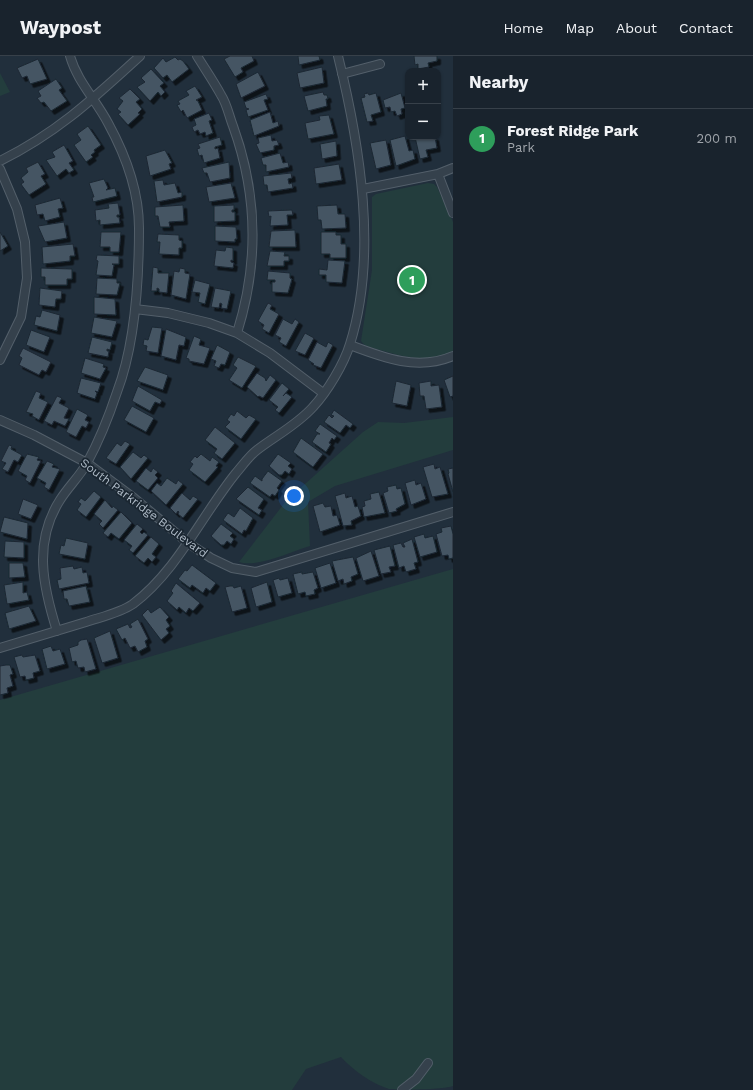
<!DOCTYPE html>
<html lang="en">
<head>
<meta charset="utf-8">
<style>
	body { margin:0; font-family:"Work Sans",sans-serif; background:#222b35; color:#f1f3f6 }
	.controls { position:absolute; right:12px; top:12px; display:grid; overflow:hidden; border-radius:8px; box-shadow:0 1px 3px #0004 }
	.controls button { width:36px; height:36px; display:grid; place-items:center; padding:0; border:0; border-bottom:1px solid #374049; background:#19232d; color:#f1f3f6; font:20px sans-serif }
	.you { position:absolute; left:294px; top:440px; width:14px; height:14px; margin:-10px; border:3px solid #fff; border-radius:50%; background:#1a73e8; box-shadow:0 0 0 6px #1a73e833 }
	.badge { display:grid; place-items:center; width:26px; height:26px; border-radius:50%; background:#7fbdfe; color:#fff; font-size:13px; font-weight:700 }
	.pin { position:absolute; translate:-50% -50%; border:2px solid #fff; box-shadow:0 1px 4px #0006 }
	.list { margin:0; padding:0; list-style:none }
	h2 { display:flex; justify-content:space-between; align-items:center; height:52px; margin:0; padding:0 16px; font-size:17px }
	h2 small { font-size:13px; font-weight:400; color:#9fa4aa }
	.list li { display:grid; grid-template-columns:26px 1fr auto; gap:12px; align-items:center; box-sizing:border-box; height:60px; padding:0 16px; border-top:1px solid #374049 }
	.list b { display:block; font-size:15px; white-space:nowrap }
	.list p { margin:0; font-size:13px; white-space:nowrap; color:#9fa4aa }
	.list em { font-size:13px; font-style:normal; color:#9fa4aa }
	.map { position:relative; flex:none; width:453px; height:1034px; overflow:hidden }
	header { display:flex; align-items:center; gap:24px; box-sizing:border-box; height:56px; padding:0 20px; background:#19232d; border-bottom:1px solid #374049 }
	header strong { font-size:19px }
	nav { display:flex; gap:22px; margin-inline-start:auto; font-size:14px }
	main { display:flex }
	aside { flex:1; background:#19232d }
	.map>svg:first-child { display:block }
</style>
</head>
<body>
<header>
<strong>Waypost</strong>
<nav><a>Home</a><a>Map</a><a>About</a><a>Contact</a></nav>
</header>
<main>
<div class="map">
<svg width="453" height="1034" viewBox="0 0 453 1034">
	<defs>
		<filter id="shadow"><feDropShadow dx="3.5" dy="3.5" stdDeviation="0" flood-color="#0009"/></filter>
	</defs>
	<rect width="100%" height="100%" fill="#212f3c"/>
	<path fill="#233d3d" d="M0 17 10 36 0 40Z
		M428 127 434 128 437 131 453 166V295C428 308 405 301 380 294 373 292 365 291 361 285L372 214V141L376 138Z
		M453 361V394L335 430 308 446 310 490C292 495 258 512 239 506L286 445 363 376 378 366 404 367Z
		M453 513V1030C441 1034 400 1034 389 1033 371 1027 354 1015 341 1001L306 1013 292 1034H0V644Z"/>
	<path fill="#445563" stroke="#1c2833" filter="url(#shadow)" d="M230 0H252L254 5 241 12 243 16 235 21 224 3Z
		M298 0H319L320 4 299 9Z
		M414 0H437V5L428 7 429 11 418 13V8L415 9Z
		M175 1 178 4 180 3 183 5 189 13 172 26 167 19 163 22 154 12 163 2 166 6Z
		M38 3 47 23 30 28 27 20 22 22 17 12Z
		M322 11 324 27 300 32 297 17Z
		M151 13 164 27 160 30 165 36 161 40 158 36 150 45 137 31 145 26 141 22Z
		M258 16 265 30 241 42 236 28Z
		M56 23 62 32 59 34 67 45 51 55 44 46 41 47 37 42 41 40 38 35Z
		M195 30 202 41 196 44 198 45 202 54 187 62 183 54 181 56 177 49 180 48 178 45 189 39 186 35Z
		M130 33 140 43 136 46 142 53 138 57 140 58 128 69 118 58 121 56 117 53 123 45 119 42Z
		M323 36 324 39H327L328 43H326L327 50 308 55 304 40Z
		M368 37 369 39 376 37 381 56 371 59 373 65 367 66 361 42 365 41 364 38Z
		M401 37 405 52 401 53 402 58 397 60 395 55 391 56 390 51 385 52 383 44Z
		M266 38 268 43 264 44 268 54 248 61 246 54 249 53 246 52 244 46Z
		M270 56 273 67 278 65 279 70 254 80 250 64Z
		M209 57 212 64 209 65 213 77 206 80 205 76 200 78 198 74 194 76 192 71 196 69 194 63Z
		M329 59 334 78 308 83 305 67 320 64 319 60Z
		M88 70 101 89 94 94 95 96 91 99 93 101 86 106 74 89 81 84 77 78Z
		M271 79 272 85 277 84 279 89 274 90V94L260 97 256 88 259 87 258 82Z
		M405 80 409 95 413 94 415 103 396 110 390 84Z
		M220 81 222 89 215 91V93L218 92 220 102 204 107 202 99 199 100 197 93 200 92 198 88Z
		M415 81H435L437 92 426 94 428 101 420 103Z
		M386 84 391 109 376 113 370 87Z
		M336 85 337 100 322 103 320 88Z
		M64 89 73 105 69 107 74 114 69 117 66 113 57 120 46 104 55 101 52 96Z
		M165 94 172 107 169 108 171 113 150 120 146 100Z
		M280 97 283 107 288 106 289 111 266 116V109H263L261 102Z
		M38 106 45 118 41 120 46 128 29 139 23 131 21 128 24 126 21 122 28 116 26 112Z
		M229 106 230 122 210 126 207 117H204L202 112Z
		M339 108 342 124 316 128 314 112Z
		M291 117 292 122 288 123 289 128 292 127 293 132 268 136 267 129H264L263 120Z
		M104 123 108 132 106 134 115 132 117 140 93 146 92 141H94L89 127Z
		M163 124 164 129 175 127 178 137 182 136V141L157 146 154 125Z
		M231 127 235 142 209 146 206 131Z
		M60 142 63 152 58 153 60 161 45 165 43 158 37 159 35 149Z
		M118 147 120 159H117V161H119L120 167 100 169V164L96 165 95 154 109 152 108 148Z
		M183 149 184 165 169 166 170 171H160L158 160H155V151Z
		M234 149V154H232V156H235V165L214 166V150Z
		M337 149 338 158H345L346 172 322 173 321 164H318L317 150Z
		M292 154 293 159H287L288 169 270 170 271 160 269 161 268 155Z
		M64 166 67 182 45 186 38 170Z
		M215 170 236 171 237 183H235V186L215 185Z
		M295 174 296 191H269L271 175Z
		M0 176 8 190 0 195Z
		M101 176H121L119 196H110V191H100Z
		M321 176H336V179H341V188H346V202H330V198H321Z
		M158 178 179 179V184L182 185V192H179V199L159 198 160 186H157Z
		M73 188 75 200H70V205L43 208 42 191Z
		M226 191 233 192V205L231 204V206L234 207 233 212 214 210 216 194 225 195Z
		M270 195 285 196 284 200H289V205H284V210H267Z
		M97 199 119 200V208H112L114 209 112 220 96 219 98 205 96 204Z
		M328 204 345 205 342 227 326 226V219H319V213L327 214Z
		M153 211 158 212V217H169L167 237 159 236V233L157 232V235H151Z
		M41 212 72 213V223H67V229H45V221H41Z
		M180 212 185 213V217L190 218 186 243 171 239 174 215 179 216Z
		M268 215 290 217V222L292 223 288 237 272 236V226H275V224H267Z
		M97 222 117 223V227H120L117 239 96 238Z
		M195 224 210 228 205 248 198 246 200 237 192 236Z
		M40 232 62 235 61 243H56L55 251 39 249Z
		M215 232 231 235 227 253 221 252 222 248 220 247 219 252 211 251Z
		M94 241 115 243 116 259 94 258Z
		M268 247 272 249 270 253 279 258 269 277 262 273 264 269 258 265Z
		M42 254 60 259 57 275 34 269 36 260 40 261Z
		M94 261 117 265 112 281 91 277Z
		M283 263 292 268 295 263 299 266 286 290 279 286 281 282 275 279Z
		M152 271 162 272 158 297 146 295 147 290 143 289 144 283 148 284Z
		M166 273 186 281 184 290 179 289 176 304 161 300Z
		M31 274 50 281 44 296 26 289Z
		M305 277 314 282 305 299 295 295Z
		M194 280 201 283 199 289 210 292 204 308 189 305V303L186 302Z
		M92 281 112 286 110 294 107 293V295H109L108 301 88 297Z
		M317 286 326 291 328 286 333 289 321 312 313 309 314 308 308 304Z
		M217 289 230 296 225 309 221 308 219 312 214 310 216 305 211 303Z
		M23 292 51 306 46 316 42 314 39 319 19 309 22 302 19 300Z
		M238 301 256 310 242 332 229 324 237 312 233 309Z
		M85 302 104 308 103 311 106 312 100 323 81 317Z
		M145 311 168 319 163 334 137 325Z
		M257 317 265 322 266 325 270 319 276 324 263 342 259 340 258 341 247 331Z
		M453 320V340L450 341 444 324Z
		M81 322 101 327 98 336 95 335 97 337 95 343 77 337Z
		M396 325 411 329 407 350 392 347Z
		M431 325V330L439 329 442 351 426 353 424 340H420L419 327Z
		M282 327 289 333 283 340 286 337 292 341 279 357 275 354 278 351 269 344Z
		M138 330 162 344 160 348 155 346 150 355 132 345Z
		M36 335 41 337 39 342 48 346 39 364 32 360 33 358 26 356Z
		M57 340 62 342 59 347 69 352 64 362 69 363 65 370 54 365 52 369 44 365Z
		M132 350 154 362 146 376 124 364Z
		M77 353 88 359 85 364 89 366 86 372 82 370 76 381 66 376Z
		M334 354 353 368 350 372 346 369 340 377 324 366 329 359 332 362 334 360 331 359Z
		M237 355 246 362 249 359 256 363 241 383 225 371 230 366 227 364 231 358 234 360Z
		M320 368 337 380 334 384 332 382 329 387 331 388 326 396 312 386 317 378H320L315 375Z
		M215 371 235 387 222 403 214 397 217 393 205 384Z
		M301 382 323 398 313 411 293 396Z
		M125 385 130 388 116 408 106 402 117 387 121 390Z
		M9 389 12 390 11 393 22 399 18 406 14 404 8 416 2 413 6 407 1 405Z
		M133 396 141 402 144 399 148 402 131 423 120 411Z
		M27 398 39 401 37 404 41 405 30 427 25 424 27 420 18 415Z
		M201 398 210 405 212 401 219 406 216 410 218 411 205 426 189 414 193 408 190 406 195 400 197 402Z
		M278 398 291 407 288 410 292 413 289 418 285 415 282 419H279L269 410Z
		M47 405 54 408 52 411 60 413 49 434 44 431 46 427 37 422Z
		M434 408 435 413 440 411 448 438 432 441 423 411Z
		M146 412 151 416 153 412 158 416 155 419 158 422 148 434 136 425Z
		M453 412V436L448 418 449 417 448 413Z
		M268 415 282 425 277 432 279 434 275 440 272 438 270 441 250 427 255 420 262 425V423Z
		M167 422 176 428 178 424 183 428 166 449 151 435 157 427 161 430Z
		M415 424 416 429 421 427 426 443 411 449 405 427Z
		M396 429 397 433 401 432 405 448 396 453 397 455 389 457 383 437 388 435 387 431Z
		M248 431 264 443 258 452 262 454 259 459 236 443Z
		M94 435 101 441 86 461 77 454 81 448 78 446 81 442 85 445Z
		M379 436 385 457 364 461 362 451 365 450 364 445 371 443 370 438Z
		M182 437 190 444 193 440 198 443 183 462 178 458 179 456 178 455 176 458 170 452Z
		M345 437 346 442 352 440 355 451 358 450 361 460 351 465 352 469 343 470 335 440Z
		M23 443 38 449 31 463 18 458Z
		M105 444 112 452 113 450 118 454 103 472 99 468 102 465 94 458Z
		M323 447 325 451 331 450 333 460 337 459 340 469 320 476 313 450Z
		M240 452 253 462 246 475 244 474 242 478 223 464 228 457 234 461Z
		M121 456 132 467 119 483 111 477 108 481 103 477Z
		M4 461 28 467 27 483 0 476Z
		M137 468 143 473 140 476 142 478 144 476 148 479 133 497 129 494 132 490 124 484Z
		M221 468 233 477 230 480 234 483 231 488 227 485 224 489H221L211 480Z
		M451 470 453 478V502L449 503 448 499 442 500 436 478 442 476 441 472Z
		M424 478 425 482 433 480 437 496 420 501 414 481Z
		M151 481 159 488 152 498 156 501 152 506 148 502 144 507 135 500Z
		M66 482 88 487 85 503 59 498 61 489 64 490Z
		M412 483 418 506 414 507 416 513 406 516 404 510 399 512 393 489 401 487 403 491H405L403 487Z
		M5 485 24 486V502L4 501Z
		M390 490 395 510 389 511 391 516 381 518 374 494Z
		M371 495 379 520 363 525 356 502Z
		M353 501 358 518 351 521 352 525 344 528 343 523 338 525 332 505Z
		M9 507H23L25 521 9 522Z
		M330 507 336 527 321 532 315 512Z
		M192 509 216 527 210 535 206 532 203 537 192 529 190 532 178 523 185 514 187 515Z
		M73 510 74 513 82 511 83 517 87 516 89 527 59 533 57 524 61 523 60 512Z
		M302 516V518L313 516 318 532 314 534 315 538 306 540 305 536 298 538 293 518Z
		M279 522 280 524 288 522 292 537 278 541 273 524Z
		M23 526V537L27 536 29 544 7 548 4 529Z
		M267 526 272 546 256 551 251 532Z
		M176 527 200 547 193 555 189 552 186 557 179 551 177 554 167 545 173 537 171 535Z
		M86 530 90 546 69 550 67 543H64L63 535Z
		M230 530H233L234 532 241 530 247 552 232 556 225 531Z
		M29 550 36 565 9 573 5 557Z
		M160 551 169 561 166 564 170 570 166 573 169 577 161 584 142 559 148 553 151 557Z
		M138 563 148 583 145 585 147 591 138 596 135 590 130 592 125 582 122 584 116 573 128 568 130 572 132 571 130 568Z
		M110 575 118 602 102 607 94 582Z
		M87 583 96 613 85 616 84 611 78 612 76 605 72 606 69 592 78 589V586L81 584Z
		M51 590 53 595 60 593 65 608 47 613 42 593Z
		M22 599 23 601 35 599 40 615 33 617 34 622 26 624 25 620 20 621 14 601Z
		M6 609H10L13 618 10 619 13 630 7 632 8 637 0 639V610Z"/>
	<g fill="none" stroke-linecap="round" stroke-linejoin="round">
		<defs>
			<path id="minor" d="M197 0C205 13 214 26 221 39 227 48 229 60 233 70 258 139 259 207 237 277
				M342 18 380 8
				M0 105C57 77 94 42 140 0
				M0 113 17 153 25 186 27 222 21 261 0 304
				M438 118 453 157
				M363 133 438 118 453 112
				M135 253 168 257 209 267 237 277 270 297 323 337
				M350 289C384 302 418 315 453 300
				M0 364 34 379 87 407 134 442 188 487 211 502 232 512 256 516 453 456
				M57 575C43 531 33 486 60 444 68 431 80 420 87 407 99 385 109 360 117 336 135 289 139 222 139 172 139 136 125 98 108 67 96 44 77 25 70 0
				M0 592C29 583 57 575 86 566 101 561 120 557 133 548 177 515 202 459 236 417 243 409 249 400 257 394 275 380 297 369 313 351 327 336 344 308 350 288 378 199 360 89 338 0
				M402 1034 416 1023 428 1007"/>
		</defs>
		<use href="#minor" stroke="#535f6a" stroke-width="10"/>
		<use href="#minor" stroke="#35414c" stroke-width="8"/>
	</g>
	<g text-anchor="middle" stroke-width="3.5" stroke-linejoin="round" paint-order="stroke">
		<g font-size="12" fill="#b0bcc8" stroke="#1a2631">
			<text transform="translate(144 452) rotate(37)" y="4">South Parkridge Boulevard</text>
		</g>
	</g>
</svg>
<div class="controls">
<button>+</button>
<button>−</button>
</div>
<div class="you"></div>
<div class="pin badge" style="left:412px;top:224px;background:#2e9e5b">1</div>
</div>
<aside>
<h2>Nearby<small></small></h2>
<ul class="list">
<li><span class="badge" style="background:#2e9e5b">1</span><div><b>Forest Ridge Park</b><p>Park</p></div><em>200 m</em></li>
</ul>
</aside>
</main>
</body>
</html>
